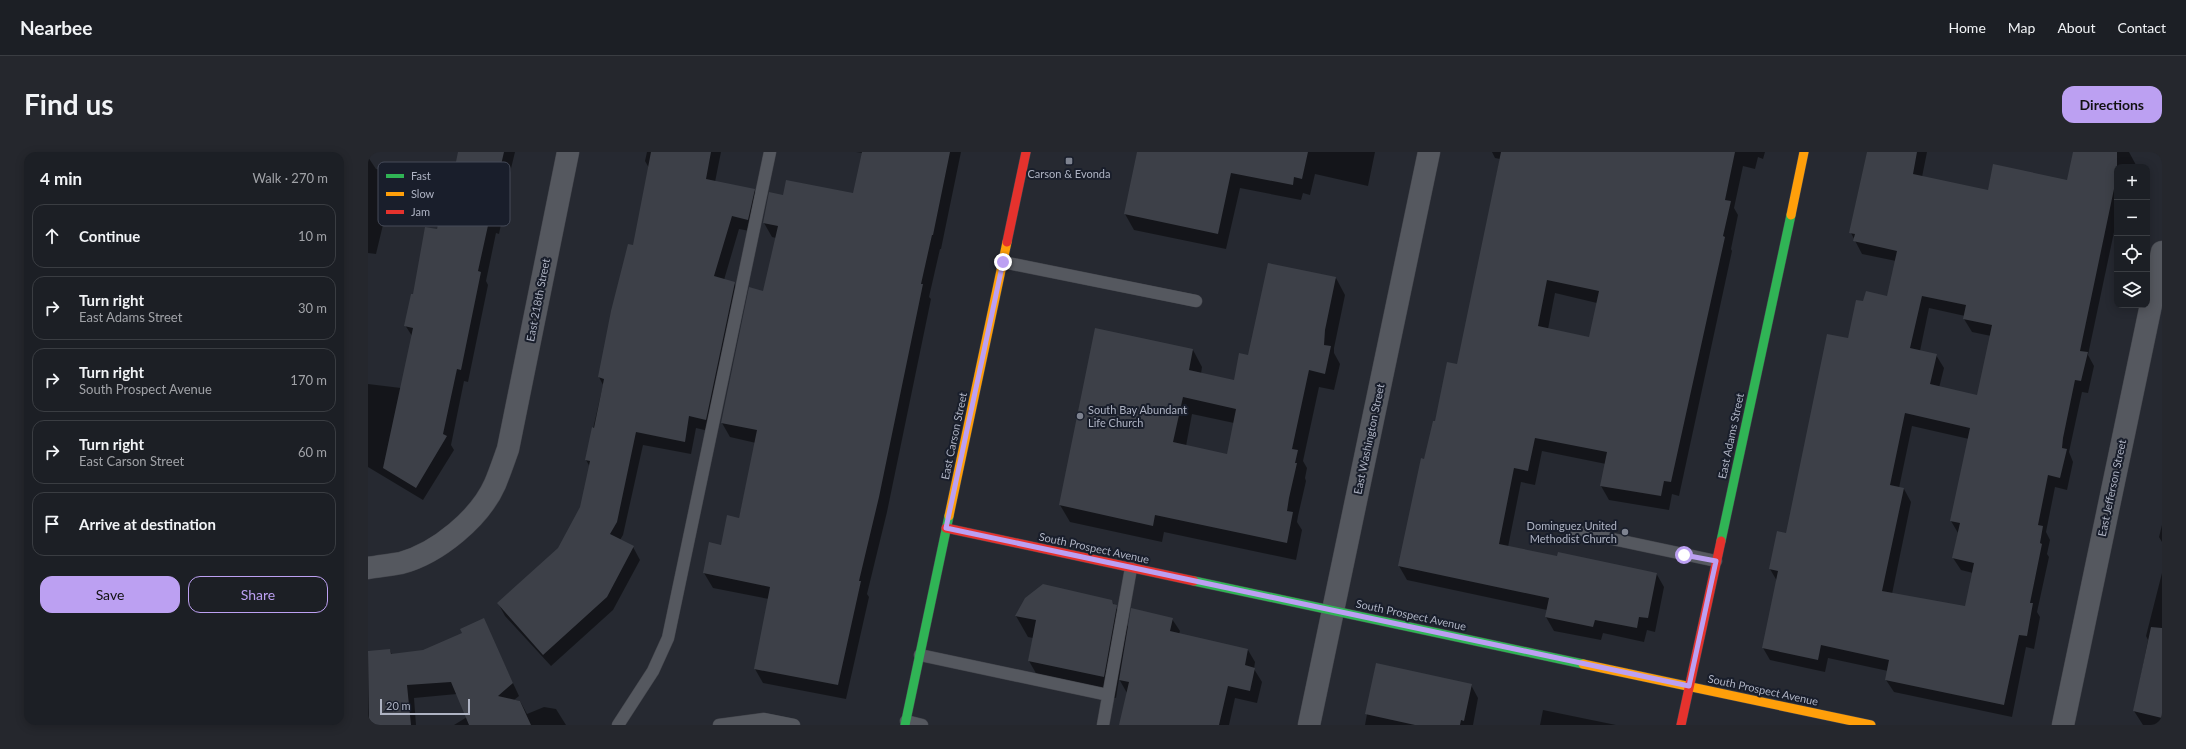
<!DOCTYPE html>
<html lang="en">
<head>
<meta charset="utf-8">
<style>
	body { margin:0; font-family:Lato,sans-serif; background:#25272d; color:#f1f3f6 }
	.controls { position:absolute; right:12px; top:12px; display:grid; overflow:hidden; border-radius:8px; box-shadow:0 2px 10px #0003 }
	.controls button { width:36px; height:36px; display:grid; place-items:center; padding:0; border:0; border-bottom:1px solid #3a3d42; background:#1c1f25; color:#f1f3f6; font:20px sans-serif }
	.scale { position:absolute; left:12px; bottom:10px; width:90px; box-sizing:border-box; padding-left:4px; border:2px solid #aeb3c3; border-top:0; font-size:11px; line-height:14px; white-space:nowrap; color:#aeb3c3; -webkit-text-stroke:3px #191e2b; paint-order:stroke }
	.stop { position:absolute; width:12px; height:12px; margin:-9px; border:3px solid #bca0f2; border-radius:50%; background:#fff }
	.stop.end { background:#bca0f2; border-color:#fff; box-shadow:0 1px 4px #0008 }
	.list { margin:0; padding:0; list-style:none }
	h2 { display:flex; justify-content:space-between; align-items:center; height:52px; margin:0; padding:0 16px; font-size:17px }
	h2 small { font-size:13px; font-weight:400; color:#a0a2a7 }
	.list li { display:grid; grid-template-columns:26px 1fr auto; gap:12px; align-items:center; box-sizing:border-box; height:64px; margin:0 8px 8px; padding:0 8px; border:1px solid #3a3d42; border-radius:12px }
	.list b { display:block; font-size:15px; white-space:nowrap }
	.list p { margin:0; font-size:13px; white-space:nowrap; color:#a0a2a7 }
	.list em { font-size:13px; font-style:normal; color:#a0a2a7 }
	.actions { display:flex; gap:8px; padding:12px 16px }
	.actions a { flex:1; padding:9px 0; border:1px solid #bca0f2; border-radius:12px; text-align:center; font-size:14px; color:#bca0f2 }
	.actions .main { background:#bca0f2; color:#111 }
	.icon { flex:none; width:22px; height:22px; fill:none; stroke:currentColor; stroke-width:2; stroke-linecap:round; stroke-linejoin:round }
	.map { position:relative; flex:none; width:1794px; height:573px; overflow:hidden; border-radius:12px }
	header { display:flex; align-items:center; gap:24px; box-sizing:border-box; height:56px; padding:0 20px; background:#1c1f25; border-bottom:1px solid #3a3d42 }
	header strong { font-size:19px }
	nav { display:flex; gap:22px; margin-inline-start:auto; font-size:14px }
	.intro { display:flex; align-items:center; justify-content:space-between; box-sizing:border-box; height:96px; padding:0 24px }
	h1 { margin:0; font-size:28px }
	.button { padding:10px 18px; border-radius:12px; background:#bca0f2; color:#111; font-size:14px; font-weight:700 }
	main { display:flex; gap:24px; padding:0 24px }
	aside { flex:1; background:#1c1f25; border-radius:12px; box-shadow:0 2px 10px #0003 }
	.map>svg:first-child { display:block }
</style>
</head>
<body>
<header>
<strong>Nearbee</strong>
<nav><a>Home</a><a>Map</a><a>About</a><a>Contact</a></nav>
</header>
<div class="intro"><h1>Find us</h1><a class="button">Directions</a></div>
<main>
<aside>
<h2>4 min<small>Walk · 270 m</small></h2>
<ul class="list">
<li><svg class="icon" aria-label="ahead" viewBox="0 0 24 24"><path d="M12 20V5M6 11l6-6 6 6"/></svg><div><b>Continue</b></div><em>10 m</em></li>
<li><svg class="icon" aria-label="right" viewBox="0 0 24 24"><path d="M7 20v-9h11M14 6l5 5-5 5"/></svg><div><b>Turn right</b><p>East Adams Street</p></div><em>30 m</em></li>
<li><svg class="icon" aria-label="right" viewBox="0 0 24 24"><path d="M7 20v-9h11M14 6l5 5-5 5"/></svg><div><b>Turn right</b><p>South Prospect Avenue</p></div><em>170 m</em></li>
<li><svg class="icon" aria-label="right" viewBox="0 0 24 24"><path d="M7 20v-9h11M14 6l5 5-5 5"/></svg><div><b>Turn right</b><p>East Carson Street</p></div><em>60 m</em></li>
<li><svg class="icon" aria-label="arrive" viewBox="0 0 24 24"><path d="M6 21V4h12l-3 4 3 4H6"/></svg><div><b>Arrive at destination</b></div></li>
</ul>
<div class="actions"><a class="main">Save</a><a>Share</a></div>
</aside>
<div class="map">
<svg width="1794" height="573" viewBox="0 0 1794 573">
	<rect width="100%" height="100%" fill="#262931"/>
	<path fill="#0007" fill-rule="evenodd" d="M91 0H147L134 54 136 58 131 82 128 81 118 129 120 133 100 230 96 229 83 293 86 298 55 348 0 315V232L33 236 44 184 37 173 83 36Z
		M279 0H353L347 30 386 38 393 51 387 80 371 77 356 128 366 131 374 144 345 280 328 276 323 302 275 293 255 383 252 388 265 395 272 408 245 458 183 514 137 464 130 451 191 396 213 355 222 315 218 308 235 233 231 225 266 95 281 16 277 9Z
		M488 0H593L573 97H572L561 145 563 147 519 360 499 442 501 445 478 547 395 531 387 517 401 447 345 436 336 421 342 391 354 394 371 367 388 291 362 285 354 271 396 140 408 86 404 85 396 71 416 44 486 42 495 1Z
		M770 0H1007L1000 34 947 22 942 43 935 41 933 48 872 36 858 97 766 78 757 62Z
		M1124 0H1397L1395 7 1390 5 1387 17 1375 14 1366 56 1370 63 1363 97 1364 99 1311 344 1304 342 1301 358 1241 348 1233 334 1238 312 1174 299 1167 333 1153 330 1140 395 1190 405 1288 421 1296 435 1287 480 1279 478 1276 490 1235 481 1233 488 1186 479 1178 465 1179 458 1039 428 1031 414 1068 270 1090 214 1132 7 1127 6ZM1187 141 1229 151 1222 186 1180 177Z
		M1500 0H1559L1554 25 1621 39 1700 29 1706 0H1761L1768 13V15H1749V66L1720 203 1726 214 1720 241 1714 240 1701 300 1705 310 1699 338 1687 335 1678 380 1682 388 1679 402 1681 405 1669 460 1672 465 1666 497 1658 495 1644 565 1526 540 1518 528 1520 519 1460 506 1457 520 1402 508 1395 496 1409 429 1402 417 1410 380 1419 382 1480 187 1496 150 1520 146 1528 109 1494 102 1483 81ZM1561 156 1597 164 1596 167 1604 180 1623 184 1610 244 1571 236 1576 216 1568 203 1552 199ZM1544 274 1601 287 1583 369 1590 381 1585 406 1593 418 1605 421 1598 456 1524 442 1543 350 1536 337 1531 336Z
		M0 5 8 17 18 19 25 31 8 102 0 101Z
		M968 126 977 143 966 196V201L972 212 966 238 951 235 935 309 939 316 937 326 938 329 930 364 929 370 934 378 928 408 796 380 794 390 702 370 692 353 825 198 834 215 833 222 867 229 881 204ZM824 262 866 271 860 303 818 294Z
		M1794 373V390L1791 385Z
		M1794 421V573H1775L1766 559 1780 488 1778 484Z
		M743 448 761 476 804 467 812 479 811 482 880 498 887 510 886 517 894 530 889 551 867 546 861 573H752L759 541 751 527 748 546 673 530 661 509 665 486 660 485 648 464Z
		M115 467 151 544 146 548 152 549 159 562 176 555 188 557 198 573H86L99 565 89 542 46 546 48 573H0V500L22 498 24 503 56 499 95 482Z
		M1008 513 1103 533 1110 546 1105 573H997Z
		M1175 558 1248 573H1172Z"/>
	<path fill="#3d4048" fill-rule="evenodd" d="M90 0H136L126 43 129 44 124 70 121 69 110 119 113 120 93 218 89 217 75 282 79 284 48 336 15 316 45 176 36 174 43 142H45L57 75 69 77 78 33 83 34Z
		M283 0H343L338 27 387 37 380 68 364 64 346 124 367 130 338 268 321 264 317 290 268 280 249 370 242 382 266 394 239 445 175 503 129 451 190 396 212 355 222 309 217 308 224 275 226 276 236 227 230 225 243 159 260 92 265 93Z
		M494 0H582L565 83H564L553 132H555L511 345 491 429H493L470 533 386 517 402 435 335 421 341 390 353 393 359 363 371 366 389 278 353 271 381 135 395 139 410 74 395 71 401 40 415 43 418 28 485 41Z
		M769 0H940L934 27 926 25 925 33 863 21 850 82 756 62Z
		M1133 0H1367L1357 48 1363 49 1355 84 1357 85 1303 330 1296 329 1293 344 1232 334 1239 300 1167 286 1160 319 1146 316 1131 392 1189 404 1190 400 1289 421 1280 466 1271 465 1269 476 1227 468 1225 475 1177 465 1181 446 1030 414 1053 306 1056 307 1065 269H1067L1079 210 1089 212ZM1179 128 1231 139 1221 185 1170 174Z
		M1499 0H1549L1545 22 1620 38 1625 12 1699 28 1705 0H1749V37H1746L1712 199 1720 200 1713 229 1707 228 1695 286 1694 296 1699 297 1692 326 1680 323 1670 373 1675 374 1672 391 1674 392 1662 451H1665L1659 484 1651 483 1636 553 1517 528 1521 508 1453 493 1450 508 1394 496 1410 419 1401 417 1409 379 1418 381 1459 182 1480 186 1488 148 1495 149 1498 139 1519 144 1529 99 1485 89 1487 82 1481 81ZM1554 144 1598 153 1595 167 1624 173 1609 243 1562 232 1569 202 1542 196ZM1537 261 1602 276 1582 369 1592 371 1584 406 1606 411 1597 454 1514 439 1536 336 1522 333Z
		M900 111 968 125 957 178 956 193 963 194 957 222 941 218 924 297 930 298 927 311H929L921 346 919 359 925 360 919 391 787 363 785 374 691 353 727 176 825 197 821 218 866 228 871 201 880 203ZM815 245 868 257 859 302 805 290Z
		M675 432 744 448 745 452 749 453 736 525 660 509 668 468 647 464 657 446Z
		M763 456 805 466 802 479 880 497 877 513 887 516 882 539 860 534 851 573H751L761 530 751 528Z
		M116 466 145 531 130 544 152 549 163 573H101L83 530 39 533 43 573H1L0 499 22 497 23 502 55 498 94 481 92 477Z
		M1783 475 1794 476V566L1765 559Z
		M1008 511 1104 532 1096 569 1093 568 1092 573H1047L997 562Z"/>
	<g fill="none" stroke-linecap="round" stroke-linejoin="round">
		<defs>
			<path id="lane" d="M635 110 828 149
				M1202 378 1348 409
				M552 503 740 543
				M538 569 554 573
				M250 573 285 519 300 486 402 0
				M351 573 396 567 426 573
				M735 573 763 416"/>
			<path id="street" d="M0 416C11 414 23 413 33 411 70 401 112 366 127 332 132 320 136 308 140 297L200 0
				M941 573 1061 0
				M1695 573 1794 100"/>
			<path id="fast" d="M1353 389 1423 63
				M826 429 1215 512
				M537 573 581 364"/>
			<path id="slow" d="M1423 63 1436 0
				M581 364 639 90
				M1215 512 1503 573"/>
			<path id="jam" d="M639 90 658 0
				M578 376 826 429
				M1313 573 1353 389"/>
		</defs>
		<use href="#lane" stroke="#43454c" stroke-width="13"/>
		<use href="#street" stroke="#43454c" stroke-width="23"/>
		<use href="#fast" stroke="#43454c" stroke-width="10"/>
		<use href="#slow" stroke="#43454c" stroke-width="10"/>
		<use href="#jam" stroke="#43454c" stroke-width="10"/>
		<use href="#lane" stroke="#55585f" stroke-width="12"/>
		<use href="#street" stroke="#55585f" stroke-width="22"/>
		<use href="#fast" stroke="#30b455" stroke-width="9"/>
		<use href="#slow" stroke="#ff9f0a" stroke-width="9"/>
		<use href="#jam" stroke="#e5322d" stroke-width="9"/>
	</g>
	<g fill="none" stroke-linecap="round" stroke-linejoin="round">
		<path stroke="#bca0f2" stroke-width="5" d="M635 110 578 376 1321 534 1348 409 1316 403"/>
	</g>
	<g fill="#7e8390" stroke="#191e2b" stroke-width="1.5">
		<rect x="697" y="5" width="8" height="8" rx="2"/>
		<circle cx="712" cy="264" r="4"/>
		<circle cx="1257" cy="380" r="4"/>
	</g>
	<g text-anchor="middle" stroke-width="4" stroke-linejoin="round" paint-order="stroke">
		<g font-size="11" fill="#aeb3c3" stroke="#191e2b">
			<text x="701" y="26">Carson &amp; Evonda</text>
			<text x="720" y="262" text-anchor="start">South Bay Abundant<tspan x="720" dy="13">Life Church</tspan></text>
			<text x="1249" y="378" text-anchor="end">Dominguez United<tspan x="1249" dy="13">Methodist Church</tspan></text>
		</g>
		<g font-size="11" fill="#aeb3c3" stroke="#191e2b">
			<text transform="translate(170 148) rotate(-79)" y="4">East 218th Street</text>
			<text transform="translate(586 284) rotate(-78)" y="4">East Carson Street</text>
			<text transform="translate(1363 284) rotate(-78)" y="4">East Adams Street</text>
			<text transform="translate(1001 287) rotate(-78)" y="4">East Washington Street</text>
			<text transform="translate(1744 336) rotate(-78)" y="4">East Jefferson Street</text>
			<text transform="translate(726 396) rotate(12)" y="4">South Prospect Avenue</text>
			<text transform="translate(1043 463) rotate(12)" y="4">South Prospect Avenue</text>
			<text transform="translate(1395 538) rotate(12)" y="4">South Prospect Avenue</text>
		</g>
	</g>
	<rect x="10" y="10" width="132" height="64" rx="6" fill="#191e2b" stroke="#464b59" stroke-width="1"/>
	<rect x="18" y="22" width="18" height="4" fill="#30b455"/>
	<rect x="18" y="40" width="18" height="4" fill="#ff9f0a"/>
	<rect x="18" y="58" width="18" height="4" fill="#e5322d"/>
	<g font-size="11" fill="#aeb3c3">
		<text x="43" y="28">Fast</text>
		<text x="43" y="46">Slow</text>
		<text x="43" y="64">Jam</text>
	</g>
</svg>
<div class="controls">
<button>+</button>
<button>−</button>
<button><svg class="icon" aria-label="locate" viewBox="0 0 24 24"><circle cx="12" cy="12" r="6"/><path d="M12 2v4M12 18v4M2 12h4M18 12h4"/></svg></button>
<button><svg class="icon" aria-label="layers" viewBox="0 0 24 24"><path d="M12 4l9 5-9 5-9-5zM3 14l9 5 9-5"/></svg></button>
</div>
<div class="scale">20 m</div>
<div class="stop" style="left:1316px;top:403px"></div>
<div class="stop end" style="left:635px;top:110px"></div>
</div>
</main>
</body>
</html>
